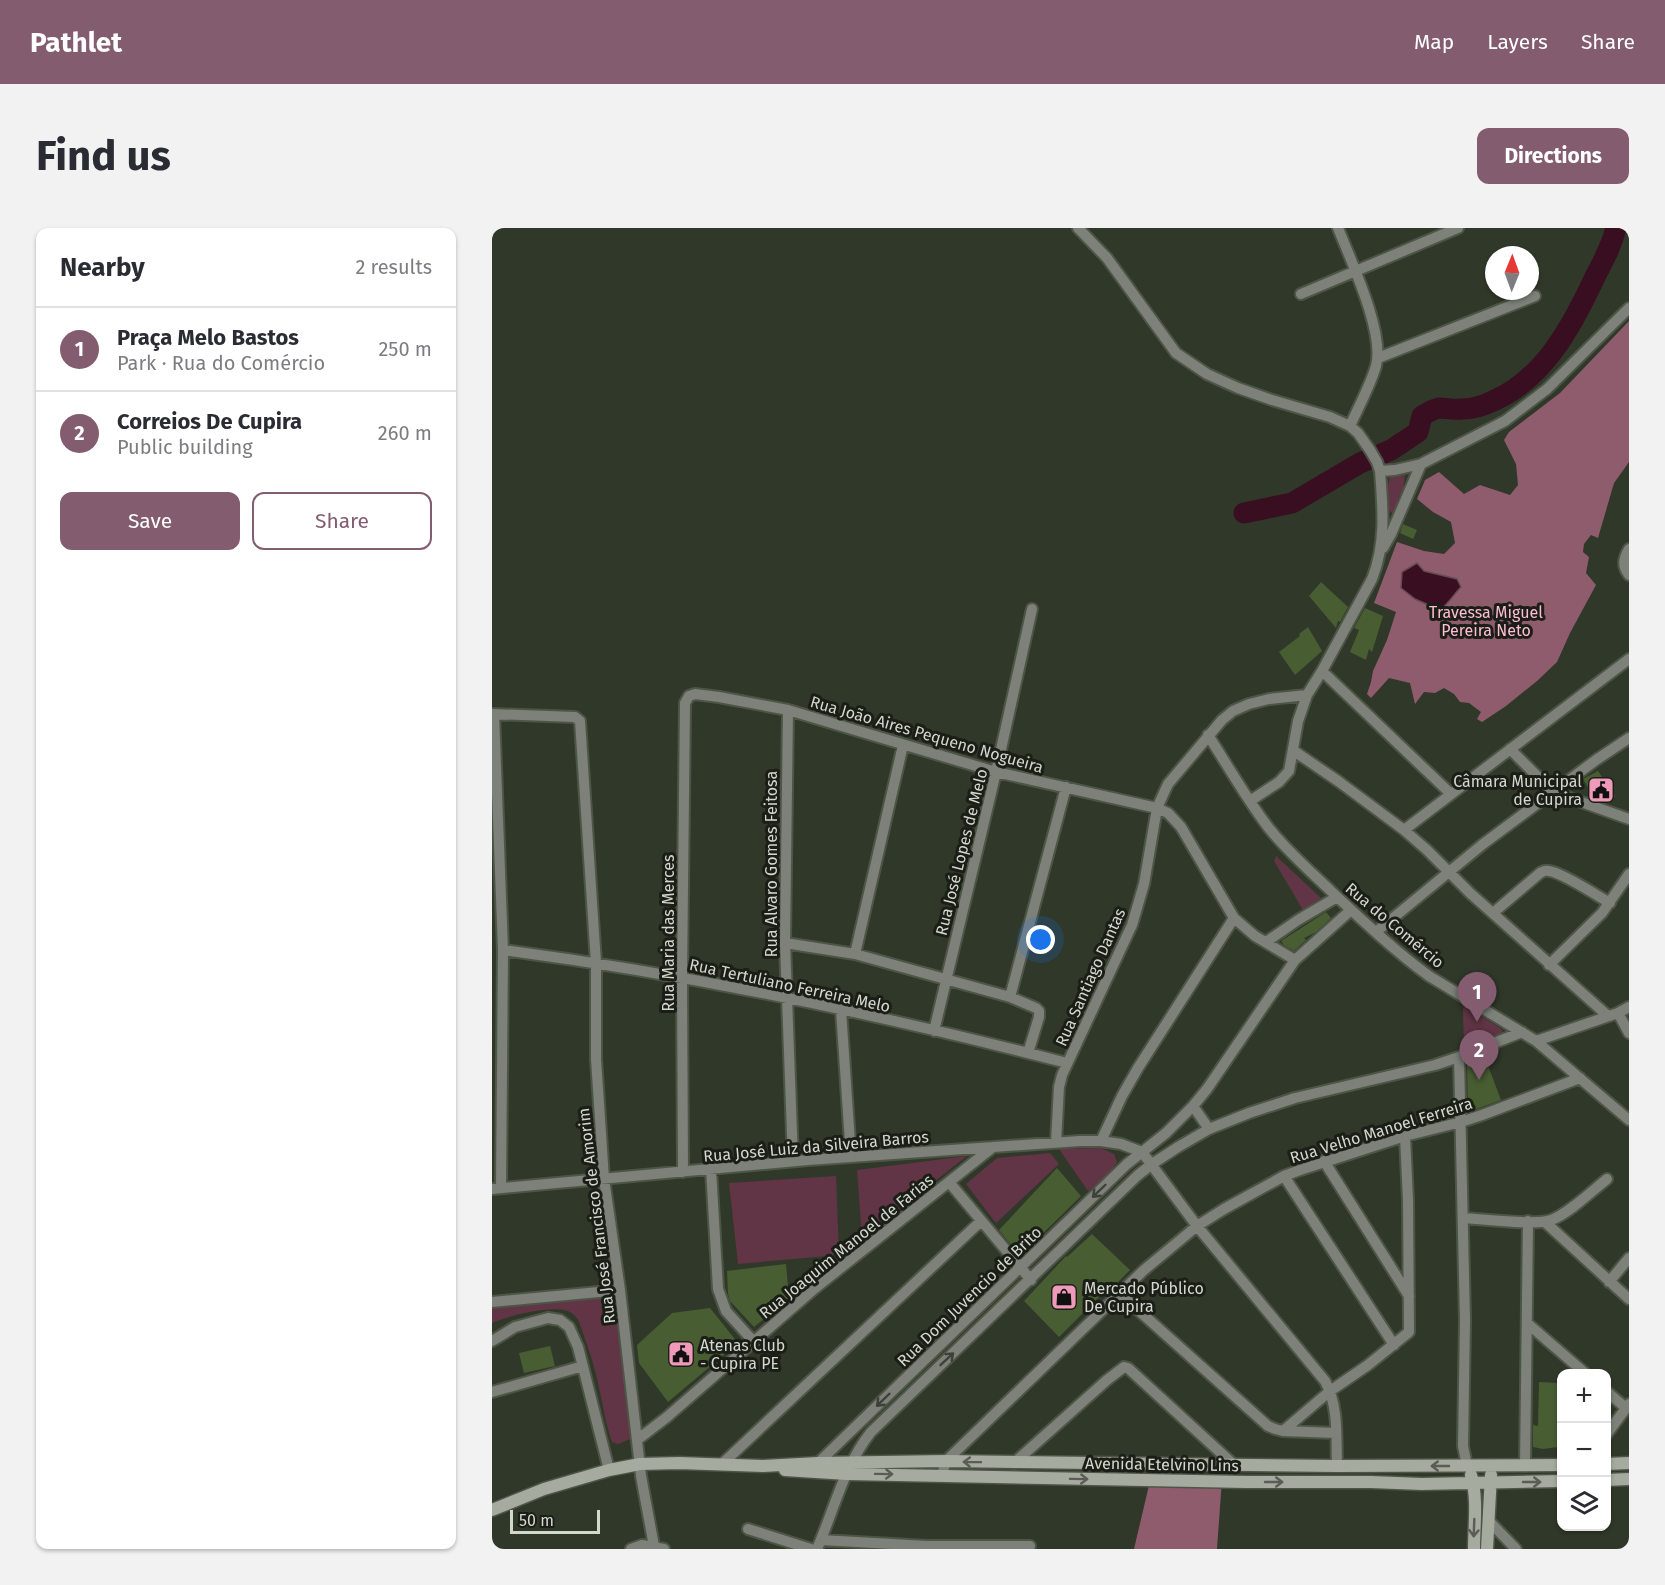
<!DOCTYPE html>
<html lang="en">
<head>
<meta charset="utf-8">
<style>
	body { margin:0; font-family:"Fira Sans",sans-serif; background:#f2f2f3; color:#2b2b33 }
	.controls { position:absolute; right:18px; bottom:18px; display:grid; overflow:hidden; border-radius:12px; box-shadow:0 2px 4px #0004 }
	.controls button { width:54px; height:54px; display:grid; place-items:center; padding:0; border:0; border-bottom:2px solid #e1e1e2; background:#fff; color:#2b2b33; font:30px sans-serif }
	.compass { position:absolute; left:993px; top:18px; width:54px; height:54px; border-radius:50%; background:#fff; box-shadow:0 2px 4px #0004; rotate:1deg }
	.scale { position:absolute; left:18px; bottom:15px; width:90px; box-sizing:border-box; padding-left:6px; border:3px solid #d3d8cf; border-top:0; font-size:16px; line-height:21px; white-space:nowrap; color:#d3d8cf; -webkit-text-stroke:4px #1a1e17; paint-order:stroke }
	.you { position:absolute; left:549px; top:712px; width:21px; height:21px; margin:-15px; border:4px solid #fff; border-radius:50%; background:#1a73e8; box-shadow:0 0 0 9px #1a73e833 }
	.badge { display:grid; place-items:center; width:39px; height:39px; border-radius:50%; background:#835d6f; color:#fff; font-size:20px; font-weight:700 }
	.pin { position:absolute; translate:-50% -50px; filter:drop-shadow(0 2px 3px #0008) }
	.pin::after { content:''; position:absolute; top:32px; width:21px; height:18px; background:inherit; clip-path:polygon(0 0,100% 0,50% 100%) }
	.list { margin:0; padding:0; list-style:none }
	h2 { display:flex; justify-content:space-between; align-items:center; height:78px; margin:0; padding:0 24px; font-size:26px }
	h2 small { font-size:20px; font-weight:400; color:#7c7c81 }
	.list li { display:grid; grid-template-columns:39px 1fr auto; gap:18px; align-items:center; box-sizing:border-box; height:84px; padding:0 24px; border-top:2px solid #e1e1e2 }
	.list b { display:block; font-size:22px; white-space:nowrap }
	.list p { margin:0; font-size:20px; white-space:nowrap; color:#7c7c81 }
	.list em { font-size:20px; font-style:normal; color:#7c7c81 }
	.actions { display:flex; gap:12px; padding:18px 24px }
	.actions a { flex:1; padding:14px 0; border:2px solid #835d6f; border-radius:12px; text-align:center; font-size:21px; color:#835d6f }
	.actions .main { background:#835d6f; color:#fff }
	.icon { flex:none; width:33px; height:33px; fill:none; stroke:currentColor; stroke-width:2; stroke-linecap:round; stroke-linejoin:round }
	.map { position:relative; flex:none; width:1137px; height:1321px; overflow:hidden; border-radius:12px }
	header { display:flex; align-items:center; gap:36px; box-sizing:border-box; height:84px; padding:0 30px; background:#835d6f; color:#fff }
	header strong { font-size:28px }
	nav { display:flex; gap:33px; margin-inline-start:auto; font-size:21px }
	.intro { display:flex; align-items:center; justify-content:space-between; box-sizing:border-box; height:144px; padding:0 36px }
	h1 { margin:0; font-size:42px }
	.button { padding:15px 27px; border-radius:12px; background:#835d6f; color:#fff; font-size:21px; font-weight:700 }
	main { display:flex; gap:36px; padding:0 36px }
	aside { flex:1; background:#fff; border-radius:12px; box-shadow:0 2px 4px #0004 }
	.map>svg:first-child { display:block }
</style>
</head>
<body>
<header>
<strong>Pathlet</strong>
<nav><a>Map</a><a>Layers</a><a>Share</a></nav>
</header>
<div class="intro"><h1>Find us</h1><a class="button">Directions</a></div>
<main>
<aside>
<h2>Nearby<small>2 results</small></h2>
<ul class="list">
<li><span class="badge">1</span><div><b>Praça Melo Bastos</b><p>Park · Rua do Comércio</p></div><em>250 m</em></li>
<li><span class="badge">2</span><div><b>Correios De Cupira</b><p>Public building</p></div><em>260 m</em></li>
</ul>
<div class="actions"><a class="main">Save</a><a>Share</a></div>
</aside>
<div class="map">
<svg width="1137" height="1321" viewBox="0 0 1137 1321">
	<rect width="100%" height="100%" fill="#303829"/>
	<path fill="#613545" d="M903 243 913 246 911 264 906 270V279L902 286 894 281 897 270 894 262 897 254 898 247Z
		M784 628 829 670 811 682 782 633Z
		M973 778 1008 800 1011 804 1008 808 972 822 971 780Z
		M609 920 622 926 625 934 617 946 596 963 567 921Z
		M558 925 567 936 504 995 474 956 505 930Z
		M475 928 370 1010 365 942Z
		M344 948 347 1027 246 1036 237 955Z
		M122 1067 142 1195 141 1210 126 1216 120 1214C113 1195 111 1176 106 1155 103 1140 98 1125 93 1111 90 1103 88 1091 81 1086 67 1074 16 1088 0 1095V1076Z"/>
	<path fill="#8f5c6e" d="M1137 93V234L1122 255 1106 310 1099 307 1092 316 1091 324 1097 329 1094 345 1104 357 1078 405 1065 434 1045 453 1014 478 990 494 985 491 989 484 977 475 968 474 962 466 952 460 943 465 932 464 923 476 918 455 897 450 879 470 875 466 879 454 881 443 895 412 904 384 882 375 905 314 932 323 952 326 963 315 959 294 941 284 925 271 933 252 947 244 972 266 988 257 1018 267 1026 257 1024 236 1012 212 1017 204 1068 165Z
		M730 1251 725 1321H642L658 1253Z"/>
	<path fill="#390e20" stroke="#674b54" stroke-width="1.5" d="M925 335 932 343 965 351 969 359C962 366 957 375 948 382L923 371 909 360 910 344Z"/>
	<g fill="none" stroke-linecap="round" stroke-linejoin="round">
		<path stroke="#390e20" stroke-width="21" d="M752 285 800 275 868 235 899 222 926 204 930 188C935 185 941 181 947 180 954 180 962 182 970 181 980 181 993 177 1001 173 1052 151 1080 98 1102 51 1111 33 1119 20 1124 0"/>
	</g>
	<path fill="#485d32" d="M911 296 925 302 921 311 908 305Z
		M829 354 856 379 848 394 846 393 844 400 817 368Z
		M873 380 891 388 880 424 877 421 874 432 858 424 867 402 862 400Z
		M816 399 830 423 803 447 787 424 808 408 807 406Z
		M1106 543 1123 568 1115 574 1101 567 1091 551Z
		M834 684 839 690 824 704 812 710 814 712 802 723 792 717 789 713Z
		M992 827 1009 872 976 884 975 834Z
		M565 940 589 968 528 1028 507 1002Z
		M600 1006 638 1042 617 1063 615 1061 567 1109 532 1073 574 1028 575 1029Z
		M294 1036 297 1070 262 1099 238 1073 236 1066 235 1043Z
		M218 1080 246 1115 176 1174 147 1135 145 1117 180 1085Z
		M58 1118 63 1138 32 1145 27 1125Z
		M1047 1154 1066 1155V1219L1051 1221 1041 1219V1197L1046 1198Z"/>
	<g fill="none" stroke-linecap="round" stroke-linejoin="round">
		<defs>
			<path id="street" d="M586 0 615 30 684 125 715 146 746 160 780 172 838 189 858 198 866 205 878 222 885 234 888 243C891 281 894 316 880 351L830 443 815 467 806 493 797 543 787 554 758 573
				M846 0C859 33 893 105 884 138 878 158 867 178 858 198
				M809 66 966 0
				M886 130 1043 68
				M888 243 903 242 929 236 1013 193 1055 161 1137 80
				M891 320 899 306 929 236
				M1137 321C1131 331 1130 338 1137 347
				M830 443 959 566
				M296 482 293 715 301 933
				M0 486 83 489 88 493 104 735V831L112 951 128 1062 149 1248 162 1318
				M2 486 11 722 9 960
				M716 507C736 538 754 570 776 599 795 623 818 643 840 664 871 693 903 723 937 748L1044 813 1137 892
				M1018 521 1061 564 1137 591
				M802 523 846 553 912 602 935 622 978 665 1116 788
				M912 602 1137 431
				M1001 685 1048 645C1052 643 1052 642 1057 643 1069 644 1106 668 1118 675
				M884 704 991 616 1104 532 1137 510
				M774 714 806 692 845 669
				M293 715 363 726 518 769 544 780 547 783V789L536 825
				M11 722C201 747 390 787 575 835
				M363 726 411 517
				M1057 737 1110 685 1137 646
				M518 769 574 559
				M349 782 359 929
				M1126 785 1137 805
				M442 803 504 544 540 381
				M1044 813 1126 785 1137 779
				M967 829 973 1092 971 1218 975 1238
				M701 878 717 901
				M609 913 630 868 646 840 742 690
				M564 914 567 859 570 847 640 697 652 656 665 580 676 556 730 492 741 483 757 476 777 471 815 467
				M832 933 917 1068
				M219 941 226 1061 234 1083 262 1114
				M191 944 190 750 193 475 197 468 203 466 227 469 296 482 504 544 665 580 676 585 689 599 742 690 763 708 803 732
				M792 948 902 1117
				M457 954 539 1052
				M0 961 316 932 588 913H609L629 916 650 924 705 998 833 1153C847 1178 844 1210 845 1238
				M971 990C991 991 1043 998 1059 992 1076 986 1100 963 1115 951
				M1053 994 1137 1071
				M1117 1054 1137 1030
				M627 1065 776 1198 783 1201 791 1203 844 1205
				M0 1074 128 1062
				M1035 1095 1094 1146
				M0 1113 23 1099 56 1090 68 1092 77 1099 86 1119 117 1242
				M1114 1163 1134 1180
				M0 1164 91 1138
				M791 1203 838 1163 876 1137 917 1104 916 972 913 908
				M1114 1207 1137 1176
				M145 1212 175 1189 322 1061 501 919
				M326 1235 635 936 674 905 701 878 715 861 803 732 859 682
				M522 1235 615 1152 632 1139 636 1140 741 1236
				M230 1236 489 993
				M1033 1238 1036 993
				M450 1247 454 1233 652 1042 705 998 732 981 792 948 808 942 913 908 969 894 990 887 1088 850
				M997 1293 1024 1321
				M256 1301 319 1321
				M329 1312 435 1318H538
				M139 1321 150 1317 172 1321
				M325 1321C342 1282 352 1238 379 1204L646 947 660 936 686 919 717 901 757 885 803 870 943 837 967 829 1030 804"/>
			<path id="secondary" d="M1114 1236 1137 1235
				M293 1242 355 1246 754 1254H879L930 1256 1070 1253
				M979 1247C986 1271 982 1297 982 1321
				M1114 1252 1137 1251
				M0 1282 52 1261 117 1242 148 1236 187 1235 271 1238 326 1235 454 1233 845 1238 1070 1237
				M995 1321 999 1247"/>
		</defs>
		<use href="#street" stroke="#4d5547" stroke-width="14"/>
		<use href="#secondary" stroke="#4d5547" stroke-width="15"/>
		<use href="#street" stroke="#7d8179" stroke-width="10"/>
		<use href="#secondary" stroke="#a5ab9f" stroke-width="12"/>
	</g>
	<defs><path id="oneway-shaft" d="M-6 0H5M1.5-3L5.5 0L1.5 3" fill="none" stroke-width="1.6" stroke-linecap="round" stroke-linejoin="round" transform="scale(1.5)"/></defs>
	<g stroke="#3d4139">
		<use href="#oneway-shaft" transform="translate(607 963) rotate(136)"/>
		<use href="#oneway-shaft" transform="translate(455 1131) rotate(-43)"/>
		<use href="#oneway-shaft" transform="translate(391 1172) rotate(136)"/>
	</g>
	<g stroke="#595d54">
		<use href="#oneway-shaft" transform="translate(480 1234) rotate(-179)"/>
		<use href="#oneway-shaft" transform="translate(948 1238) rotate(180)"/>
		<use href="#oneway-shaft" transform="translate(392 1246) rotate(1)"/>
		<use href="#oneway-shaft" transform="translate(587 1251) rotate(1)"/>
		<use href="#oneway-shaft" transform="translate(782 1254)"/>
		<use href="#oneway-shaft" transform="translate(1040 1254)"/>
		<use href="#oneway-shaft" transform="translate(982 1300) rotate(92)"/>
	</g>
	<defs>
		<symbol id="civic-square" viewBox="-11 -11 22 22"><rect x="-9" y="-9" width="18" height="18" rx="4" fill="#ef9ab8" stroke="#1a1e17"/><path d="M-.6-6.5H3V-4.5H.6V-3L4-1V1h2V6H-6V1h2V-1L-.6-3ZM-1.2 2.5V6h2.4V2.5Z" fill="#111"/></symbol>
		<symbol id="shop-square" viewBox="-11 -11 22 22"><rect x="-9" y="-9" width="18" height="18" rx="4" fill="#ef9ab8" stroke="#1a1e17"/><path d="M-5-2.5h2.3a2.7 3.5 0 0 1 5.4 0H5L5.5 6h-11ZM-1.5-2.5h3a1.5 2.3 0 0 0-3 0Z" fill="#111"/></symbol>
	</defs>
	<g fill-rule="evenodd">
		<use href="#civic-square" x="1094" y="547" width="30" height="30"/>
		<use href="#shop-square" x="557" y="1054" width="30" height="30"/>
		<use href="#civic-square" x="174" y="1111" width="30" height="30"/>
	</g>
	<g text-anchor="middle" stroke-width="6" stroke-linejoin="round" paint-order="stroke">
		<g font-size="16" fill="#ffbdd3" stroke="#1a1e17">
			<text x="994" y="390">Travessa Miguel<tspan x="994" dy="18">Pereira Neto</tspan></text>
		</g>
		<g font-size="16" fill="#d3d8cf" stroke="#1a1e17">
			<text transform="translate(435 506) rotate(16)" y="6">Rua João Aires Pequeno Nogueira</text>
			<text transform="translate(469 624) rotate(-76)" y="6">Rua José Lopes de Melo</text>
			<text transform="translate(279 636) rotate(-90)" y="6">Rua Alvaro Gomes Feitosa</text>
			<text transform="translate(903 697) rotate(40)" y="6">Rua do Comércio</text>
			<text transform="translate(176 705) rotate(-90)" y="6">Rua Maria das Merces</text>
			<text transform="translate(598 749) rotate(-66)" y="6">Rua Santiago Dantas</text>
			<text transform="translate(298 757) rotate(12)" y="6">Rua Tertuliano Ferreira Melo</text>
			<text transform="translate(889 902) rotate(-17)" y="6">Rua Velho Manoel Ferreira</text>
			<text transform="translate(324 918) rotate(-5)" y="6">Rua José Luiz da Silveira Barros</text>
			<text transform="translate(104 988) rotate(-97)" y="6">Rua José Francisco de Amorim</text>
			<text transform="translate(354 1018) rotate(-39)" y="6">Rua Joaquim Manoel de Farias</text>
			<text transform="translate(477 1068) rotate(-44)" y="6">Rua Dom Juvencio de Brito</text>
			<text transform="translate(670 1236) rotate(1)" y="6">Avenida Etelvino Lins</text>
		</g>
		<g font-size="16" fill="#d3d8cf" stroke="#1a1e17" text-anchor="start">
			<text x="1090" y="559" text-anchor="end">Câmara Municipal<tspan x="1090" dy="18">de Cupira</tspan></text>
			<text x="592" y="1066">Mercado Público<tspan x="592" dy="18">De Cupira</tspan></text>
			<text x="208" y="1123">Atenas Club<tspan x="208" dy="18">- Cupira PE</tspan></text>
		</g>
	</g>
</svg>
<div class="controls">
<button>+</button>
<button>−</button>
<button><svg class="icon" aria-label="layers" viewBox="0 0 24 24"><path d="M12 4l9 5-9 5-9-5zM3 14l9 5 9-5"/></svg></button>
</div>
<svg class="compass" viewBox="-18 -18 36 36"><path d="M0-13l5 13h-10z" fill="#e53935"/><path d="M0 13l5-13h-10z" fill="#7c7c81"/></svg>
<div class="scale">50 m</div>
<div class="you"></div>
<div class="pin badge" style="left:985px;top:794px">1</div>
<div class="pin badge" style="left:987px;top:852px">2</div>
</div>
</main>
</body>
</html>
